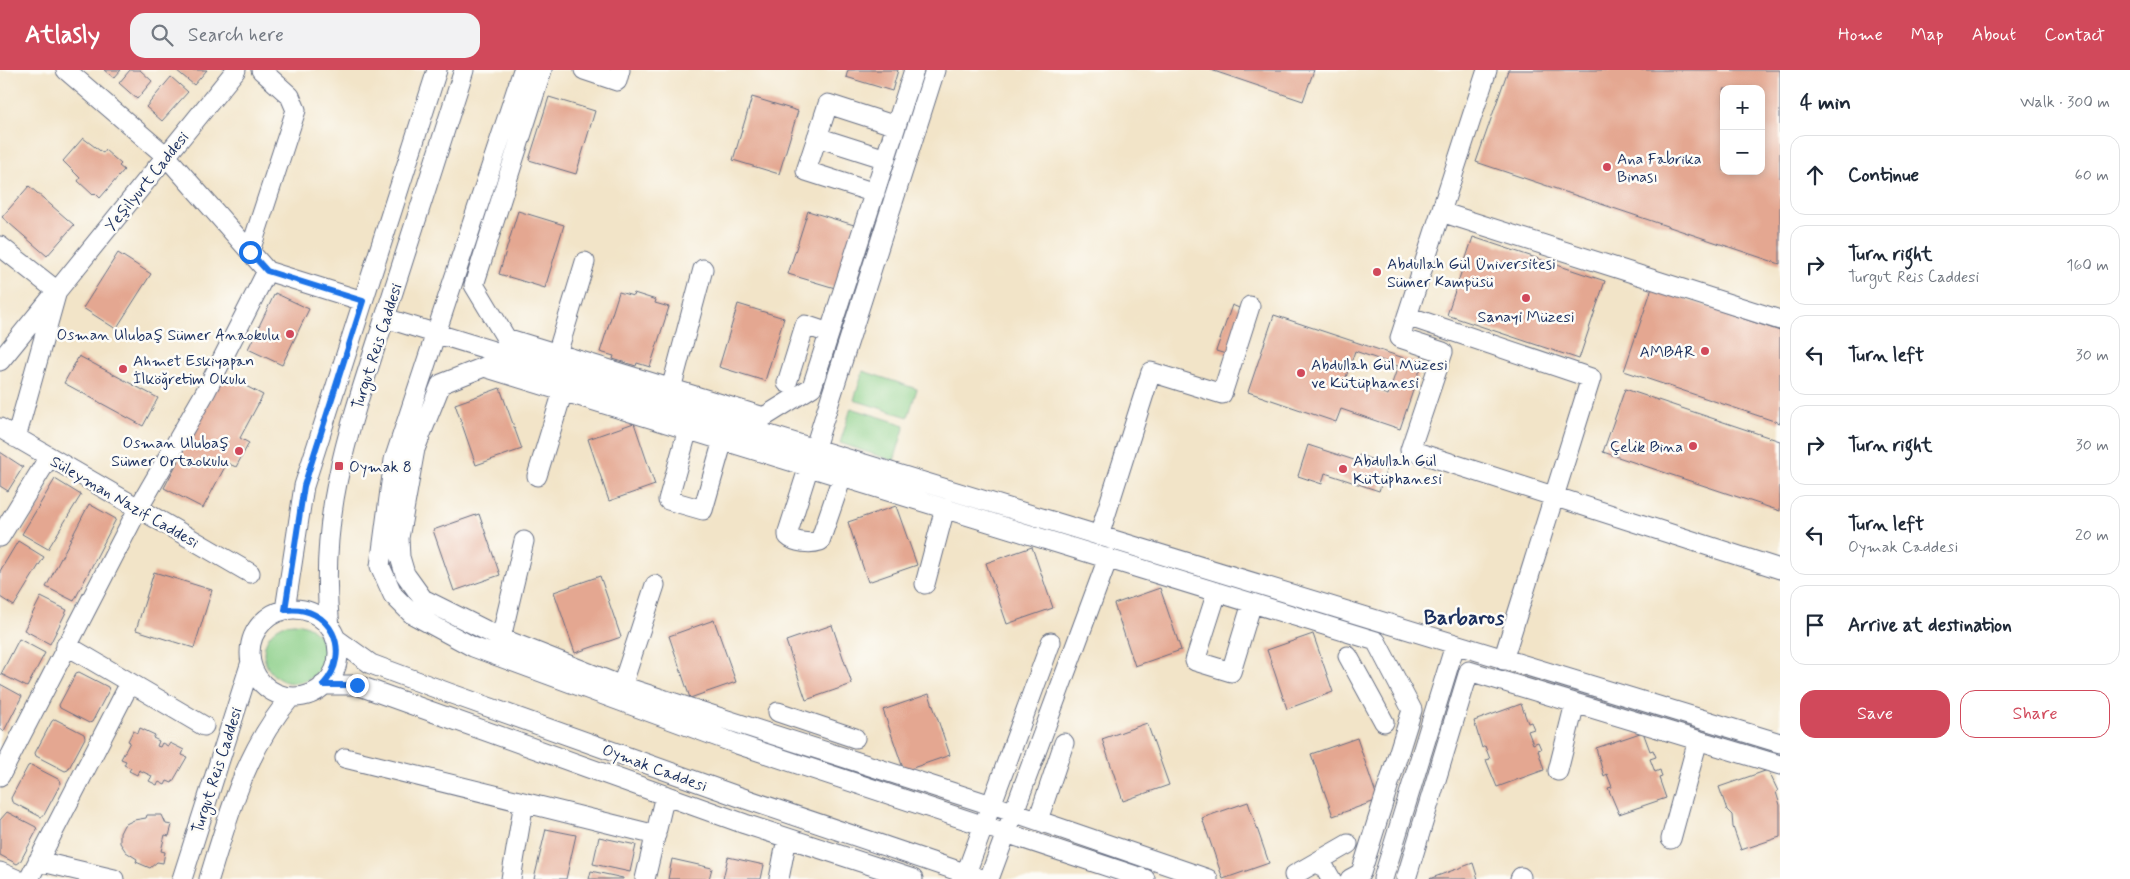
<!DOCTYPE html>
<html lang="en">
<head>
<meta charset="utf-8">
<style>
	body { margin:0; font-family:Mynerve,sans-serif; background:#f2f2f3; color:#1f2937 }
	.controls { position:absolute; right:15px; top:15px; display:grid; overflow:hidden; border-radius:10px; box-shadow:0 2px 8px #0003 }
	.controls button { width:45px; height:45px; display:grid; place-items:center; padding:0; border:0; border-bottom:1px solid #e0e1e3; background:#fff; color:#1f2937; font:25px sans-serif }
	.stop { position:absolute; width:15px; height:15px; margin:-11px; border:4px solid #1a73e8; border-radius:50%; background:#fff }
	.stop.end { background:#1a73e8; border-color:#fff; box-shadow:0 1px 5px #0008 }
	.list { margin:0; padding:0; list-style:none }
	h2 { display:flex; justify-content:space-between; align-items:center; height:65px; margin:0; padding:0 20px; font-size:21px }
	h2 small { font-size:16px; font-weight:400; color:#747a83 }
	.list li { display:grid; grid-template-columns:32px 1fr auto; gap:15px; align-items:center; box-sizing:border-box; height:80px; margin:0 10px 10px; padding:0 10px; border:1px solid #e0e1e3; border-radius:15px }
	.list b { display:block; font-size:19px; white-space:nowrap }
	.list p { margin:0; font-size:16px; white-space:nowrap; color:#747a83 }
	.list em { font-size:16px; font-style:normal; color:#747a83 }
	.actions { display:flex; gap:10px; padding:15px 20px }
	.actions a { flex:1; padding:11px 0; border:1px solid #d1495b; border-radius:15px; text-align:center; font-size:18px; color:#d1495b }
	.actions .main { background:#d1495b; color:#fff }
	.icon { flex:none; width:28px; height:28px; fill:none; stroke:currentColor; stroke-width:2; stroke-linecap:round; stroke-linejoin:round }
	.map { position:relative; flex:none; width:1780px; height:809px; overflow:hidden }
	header { display:flex; align-items:center; gap:30px; box-sizing:border-box; height:70px; padding:0 25px; background:#d1495b; color:#fff }
	header strong { font-size:24px }
	nav { display:flex; gap:28px; margin-inline-start:auto; font-size:18px }
	.search { width:350px; height:45px; background:#f2f2f3; display:flex; align-items:center; gap:12px; box-sizing:border-box; padding:0 18px; border-radius:15px; color:#747a83; font-size:19px }
	main { display:flex }
	aside { flex:1; background:#fff }
	.map>svg:first-child { display:block }
</style>
</head>
<body>
<header>
<strong>Atlasly</strong>
<div class="search"><svg class="icon" aria-label="search" viewBox="0 0 24 24"><circle cx="10" cy="10" r="6"/><path d="M15 15l6 6"/></svg>Search here</div>
<nav><a>Home</a><a>Map</a><a>About</a><a>Contact</a></nav>
</header>
<main>
<div class="map">
<svg width="1780" height="809" viewBox="0 0 1780 809">
	<rect width="100%" height="100%" fill="#fdfcf7"/>
	<filter id="ink" filterUnits="userSpaceOnUse"><feTurbulence type="fractalNoise" baseFrequency=".02" numOctaves="2"/><feDisplacementMap in="SourceGraphic" scale="10" xChannelSelector="R" yChannelSelector="G"/><feConvolveMatrix kernelMatrix="1 2 1 2 8 2 1 2 1" color-interpolation-filters="sRGB"/></filter>
	<filter id="wash" filterUnits="userSpaceOnUse"><feTurbulence type="fractalNoise" baseFrequency=".0096" numOctaves="4" result="noise"/><feDisplacementMap in="SourceGraphic" scale="20" xChannelSelector="R" yChannelSelector="G"/><feGaussianBlur stdDeviation="1.12" result="paint"/><feColorMatrix in="noise" values="0 0 0 0 0 0 0 0 0 0 0 0 0 0 0 0 0 1.4 0 .05"/><feComposite in="paint" operator="in"/></filter>
	<g filter="url(#wash)">
		<rect width="100%" height="100%" fill="#f2e4c8"/>
		<path fill="#8bcf88" stroke="#537f73" d="M863 301 917 319 908 347 854 330Z
			M851 338 905 355 894 391 840 373Z
			M264 583a30 30 0 1 1 60 0a30 30 0 1 1-60 0Z"/>
		<g id="blocks">
			<path fill="#e4a791" fill-rule="evenodd" d="M104 0H121L114 8Z
				M130 0H140L152 11 137 29 119 13Z
				M176 0H207L194 15Z
				M848 0H898L892 21 846 7Z
				M1211 0H1314L1303 31Z
				M1508 0H1780V194L1476 92ZM1724 19H1761V101H1724Z
				M171 7 188 22 162 51 146 37Z
				M549 27 595 41 576 104 529 90Z
				M752 27 798 41 779 104 733 90Z
				M83 68 103 83 105 80 121 94 119 96 124 100 100 128 95 123 93 125 78 111 80 108 63 91Z
				M29 116 74 155 47 186 2 147Z
				M518 141 564 155 545 218 499 204Z
				M808 141 854 155 835 218 788 204Z
				M1473 167 1605 211 1579 289 1447 245Z
				M118 183 151 204 116 259 83 238Z
				M1652 218 1780 261V353L1624 301Z
				M619 222 633 226 634 223 656 230 655 233 669 237 650 297 637 293 636 296 613 289 614 286 600 282Z
				M275 223 309 239 282 295 248 279Z
				M738 234 784 248 765 311 719 297Z
				M1232 235 1244 240 1229 285 1216 281Z
				M1274 245 1422 294 1400 359 1341 339 1336 352 1248 322ZM1355 281 1398 296 1388 325 1345 310Z
				M79 286 158 328 143 356 64 313Z
				M223 304 263 325 240 368 249 373 236 397 227 393 203 438 164 418Z
				M500 318 522 379 476 395 455 334Z
				M1625 319 1780 371V441L1603 382Z
				M634 353 655 415 609 431 588 369Z
				M1308 375 1357 391 1359 385 1388 395 1379 421 1325 403 1322 414 1298 406Z
				M0 382 23 397 8 421 0 416Z
				M55 409 81 425 48 479 22 464Z
				M89 434 116 449 74 531 46 517Z
				M896 436 917 495 868 512 848 452Z
				M479 444 500 505 454 521 433 460Z
				M18 471 44 487 14 536 0 527V501Z
				M1032 477 1053 538 1007 554 986 493Z
				M154 502 212 520 194 578 136 560Z
				M600 506 621 567 575 583 554 522Z
				M1160 518 1181 580 1135 596 1114 534Z
				M41 527 67 540 50 574 24 560Z
				M714 550 736 612 690 628 669 566Z
				M832 555 852 614 806 630 786 571Z
				M1313 564 1333 622 1287 639 1267 580Z
				M19 569 45 583 27 617 1 604Z
				M79 602 108 617 109 620 92 652 89 653 60 638 59 635 76 603Z
				M0 614 22 626 4 661 0 659Z
				M929 624 950 685 904 701 883 640Z
				M1521 634 1528 653 1531 652 1534 659 1528 661 1533 674 1538 672 1541 679 1538 680 1544 700 1497 717 1486 690 1490 689 1485 676 1482 678 1474 651Z
				M55 649 84 664 85 668 68 700 65 701 36 686 35 683 52 651Z
				M1147 653 1169 715 1123 731 1102 669Z
				M140 658 155 665 153 668 159 671 157 676 160 677 162 673 168 676 170 673 184 680 182 685 187 687 172 713 167 711 165 715 159 712 157 715 149 711 152 706 139 700 137 705 129 701 131 698 124 695 126 691 121 689 130 672 128 671 133 661 138 663Z
				M1643 662 1650 681 1653 680 1656 687 1650 689 1655 702 1660 700 1662 707 1659 708 1666 728 1619 744 1608 718 1612 717 1607 704 1604 706 1596 678Z
				M1357 668 1378 730 1333 746 1311 684Z
				M31 695 60 710 61 713 44 745 41 747 12 732 11 728 28 696Z
				M1768 700 1778 721 1776 722 1780 735V767L1741 780 1733 757 1732 745 1727 740 1719 717Z
				M1248 732 1269 793 1223 809 1202 748Z
				M7 742 36 757 37 760 20 792 17 794 0 785V750Z
				M147 745H162L166 754 172 755 169 766 165 765 161 781 165 782 163 793 157 792 150 798 136 792 137 789 126 782 120 773V763L124 755 134 750 146 748Z
				M546 759 576 765 566 809H534Z
				M599 767 636 775 630 802 593 794Z
				M728 787 764 795 761 809H723Z
				M672 789 712 798 709 809H668Z
				M1473 793 1478 809H1429Z
				M591 801 623 808V809H589Z"/>
		</g>
	</g>
	<g filter="url(#ink)">
		<use href="#blocks" fill-opacity="0" stroke="#666e83" stroke-width="1"/>
		<g fill="none" stroke-linecap="round" stroke-linejoin="round">
			<defs>
				<path id="minor" d="M66 0 166 86 267 201
					M523 0 394 390 380 496 393 525 412 544 473 577 737 674 1145 809
					M542 0 474 215 506 268 764 347 812 317 914 0
					M584 0 617 11 620 0
					M1487 0 1400 268 1443 282 1410 380 1780 499
					M817 67 886 89
					M875 123 806 101 828 34 896 56
					M1441 142 1780 250
					M0 176 57 221 236 0
					M250 181 296 40 290 26 261 0
					M1407 246 1591 308 1503 590
					M385 248 1780 673
					M557 284 585 192
					M0 291 57 221 16 368
					M787 313 805 255 829 263
					M671 319 703 199
					M0 358 250 503
					M688 359 668 430 703 440 723 370
					M537 406 563 321
					M842 407 820 471C811 474 795 473 788 466V462L935 0
					M1099 466 1151 302 1222 324 1250 236
					M0 467 49 387
					M925 514 945 438
					M1217 522 1195 591 1231 602 1252 533
					M250 583a44 44 0 1 1 88 0a44 44 0 1 1-88 0Z
					M285 540 304 416 437 0
					M330 558C317 441 352 350 387 241 413 161 438 80 464 0
					M335 568 371 594 449 623 737 726 982 809
					M501 568 524 471
					M66 575 204 656
					M1348 586 1384 652
					M323 615H357L745 754 913 809
					M622 616 655 515
					M778 642 855 668
					M345 688 656 765
					M1558 701 1575 633
					M0 706 138 439 206 321 267 201 363 231
					M1038 750 1064 673
					M1671 769 1698 670
					M1320 790 1331 809
					M38 791 114 809
					M0 802 16 809
					M1294 805 1348 774
					M29 809 130 613
					M182 809 251 592
					M209 809C229 744 246 679 291 627
					M511 809 524 732
					M645 809 665 725
					M779 809 787 768
					M964 809 1051 572
					M989 809 1108 488
					M1208 809 1013 742 622 616 501 568 423 529 405 504 400 487 399 468 415 379 441 314 484 297 1376 571 1412 640 1361 803 1350 809
					M1383 809 1455 575
					M1406 809 1469 601 1780 695
					M1520 809 1521 807"/>
			</defs>
			<use href="#minor" stroke="#666e83" stroke-width="21"/>
			<use href="#minor" stroke="#fff" stroke-width="19"/>
		</g>
	</g>
	<g fill="none" stroke-linecap="round" stroke-linejoin="round" filter="url(#ink)">
		<path stroke="#1a73e8" stroke-width="6" d="M250 182 267 201 363 231 304 416 285 540C331 534 353 582 323 615H357"/>
	</g>
	<g fill="#d1495b" stroke="#fdfcf7" stroke-width="2">
		<circle cx="1607" cy="97" r="5"/>
		<circle cx="1377" cy="202" r="5"/>
		<circle cx="1526" cy="228" r="5"/>
		<circle cx="290" cy="264" r="5"/>
		<circle cx="1705" cy="281" r="5"/>
		<circle cx="123" cy="299" r="5"/>
		<circle cx="1301" cy="303" r="5"/>
		<circle cx="1693" cy="376" r="5"/>
		<circle cx="239" cy="381" r="5"/>
		<rect x="334" y="391" width="10" height="10" rx="2.5"/>
		<circle cx="1343" cy="399" r="5"/>
	</g>
	<g text-anchor="middle" stroke-width="5" stroke-linejoin="round" paint-order="stroke">
		<g font-size="16" fill="#1b2f5e" stroke="#fdfcf7" text-anchor="start">
			<text x="1617" y="94">Ana Fabrika<tspan x="1617" dy="18">Binası</tspan></text>
			<text x="1387" y="199">Abdullah Gül Üniversitesi<tspan x="1387" dy="18">Sümer Kampüsü</tspan></text>
			<text x="1526" y="252" text-anchor="middle">Sanayi Müzesi</text>
			<text x="280" y="270" text-anchor="end">Osman Ulubaş Sümer Anaokulu</text>
			<text x="1695" y="287" text-anchor="end">AMBAR</text>
			<text x="133" y="296">Ahmet Eskiyapan<tspan x="133" dy="18">İlköğretim Okulu</tspan></text>
			<text x="1311" y="300">Abdullah Gül Müzesi<tspan x="1311" dy="18">ve Kütüphanesi</tspan></text>
			<text x="229" y="378" text-anchor="end">Osman Ulubaş<tspan x="229" dy="18">Sümer Ortaokulu</tspan></text>
			<text x="1683" y="382" text-anchor="end">Çelik Bina</text>
			<text x="1353" y="396">Abdullah Gül<tspan x="1353" dy="18">Kütüphanesi</tspan></text>
			<text x="349" y="402">Oymak 8</text>
		</g>
		<g font-size="16" fill="#1b2f5e" stroke="#fdfcf7">
			<text transform="translate(146 111) rotate(-51)" y="6">Yeşilyurt Caddesi</text>
			<text transform="translate(376 276) rotate(-72)" y="6">Turgut Reis Caddesi</text>
			<text transform="translate(125 431) rotate(30)" y="6">Süleyman Nazif Caddesi</text>
			<text transform="translate(655 697) rotate(20)" y="6">Oymak Caddesi</text>
			<text transform="translate(216 700) rotate(-72)" y="6">Turgut Reis Caddesi</text>
		</g>
		<g font-size="21" font-weight="bold" fill="#1b2f5e" stroke="#fdfcf7">
			<text x="1464" y="554">Barbaros</text>
		</g>
	</g>
</svg>
<div class="controls">
<button>+</button>
<button>−</button>
</div>
<div class="stop" style="left:250px;top:182px"></div>
<div class="stop end" style="left:357px;top:615px"></div>
</div>
<aside>
<h2>4 min<small>Walk · 300 m</small></h2>
<ul class="list">
<li><svg class="icon" aria-label="ahead" viewBox="0 0 24 24"><path d="M12 20V5M6 11l6-6 6 6"/></svg><div><b>Continue</b></div><em>60 m</em></li>
<li><svg class="icon" aria-label="right" viewBox="0 0 24 24"><path d="M7 20v-9h11M14 6l5 5-5 5"/></svg><div><b>Turn right</b><p>Turgut Reis Caddesi</p></div><em>160 m</em></li>
<li><svg class="icon" aria-label="left" viewBox="0 0 24 24"><path d="M17 20v-9H6M10 6l-5 5 5 5"/></svg><div><b>Turn left</b></div><em>30 m</em></li>
<li><svg class="icon" aria-label="right" viewBox="0 0 24 24"><path d="M7 20v-9h11M14 6l5 5-5 5"/></svg><div><b>Turn right</b></div><em>30 m</em></li>
<li><svg class="icon" aria-label="left" viewBox="0 0 24 24"><path d="M17 20v-9H6M10 6l-5 5 5 5"/></svg><div><b>Turn left</b><p>Oymak Caddesi</p></div><em>20 m</em></li>
<li><svg class="icon" aria-label="arrive" viewBox="0 0 24 24"><path d="M6 21V4h12l-3 4 3 4H6"/></svg><div><b>Arrive at destination</b></div></li>
</ul>
<div class="actions"><a class="main">Save</a><a>Share</a></div>
</aside>
</main>
</body>
</html>
